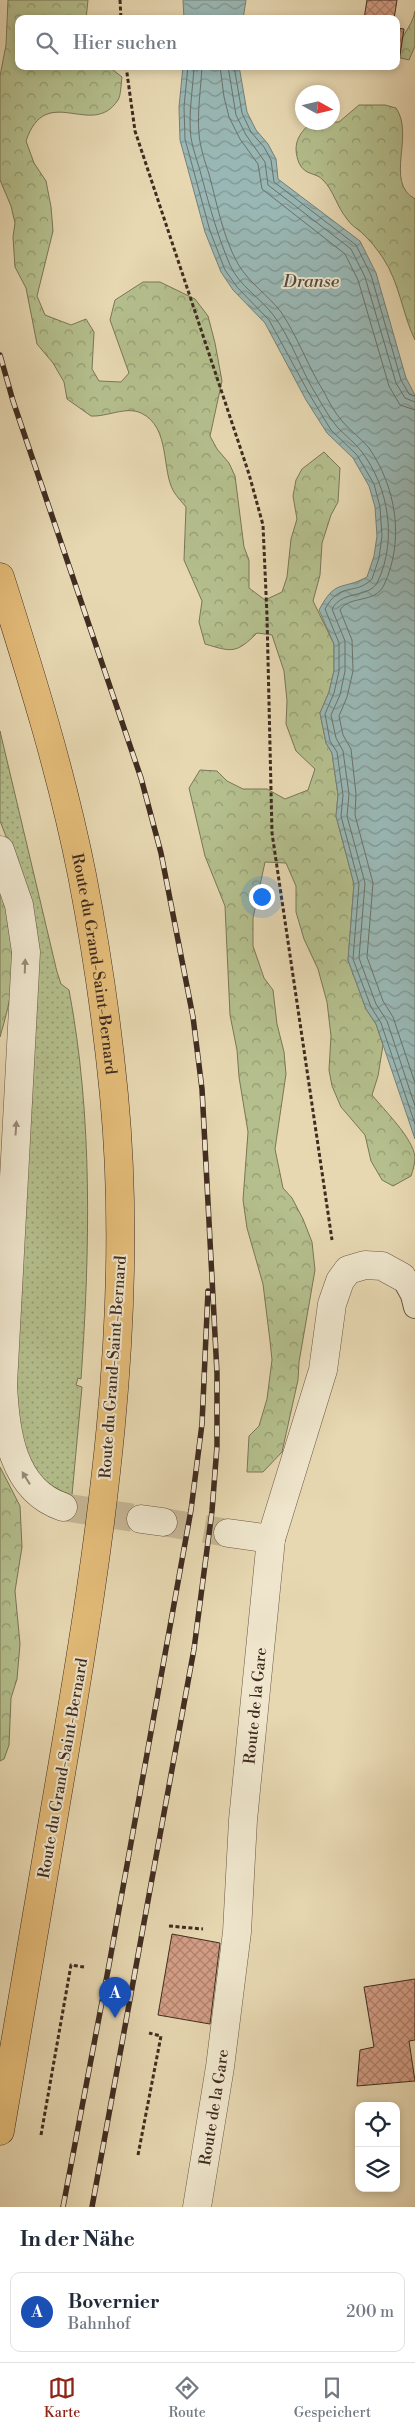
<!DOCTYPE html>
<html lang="de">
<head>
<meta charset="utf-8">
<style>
	body { margin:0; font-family:"Libre Bodoni",serif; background:#f6f6f7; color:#1f2937 }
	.controls { position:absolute; right:15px; bottom:15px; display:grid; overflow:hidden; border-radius:10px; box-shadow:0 2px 8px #0003 }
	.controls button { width:45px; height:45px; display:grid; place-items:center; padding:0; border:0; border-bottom:1px solid #e0e1e3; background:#fff; color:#1f2937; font:25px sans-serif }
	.compass { position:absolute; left:295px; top:85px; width:45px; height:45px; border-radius:50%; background:#fff; box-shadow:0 2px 8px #0003; rotate:98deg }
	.you { position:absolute; left:261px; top:896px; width:18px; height:18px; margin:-12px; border:4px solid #fff; border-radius:50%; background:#1a73e8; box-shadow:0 0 0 8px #1a73e833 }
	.badge { display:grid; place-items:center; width:32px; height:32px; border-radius:50%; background:#8f2418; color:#fff; font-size:16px; font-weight:700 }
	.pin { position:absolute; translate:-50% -41px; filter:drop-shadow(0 1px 2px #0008) }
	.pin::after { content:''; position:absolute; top:26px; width:18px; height:15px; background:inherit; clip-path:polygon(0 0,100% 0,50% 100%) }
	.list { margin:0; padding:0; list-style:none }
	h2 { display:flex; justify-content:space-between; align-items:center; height:65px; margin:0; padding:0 20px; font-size:21px }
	h2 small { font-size:16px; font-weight:400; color:#747a83 }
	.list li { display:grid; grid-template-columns:32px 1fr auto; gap:15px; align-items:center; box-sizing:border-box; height:80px; margin:0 10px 10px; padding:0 10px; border:1px solid #e0e1e3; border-radius:10px }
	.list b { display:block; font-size:19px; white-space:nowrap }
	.list p { margin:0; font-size:16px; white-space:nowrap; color:#747a83 }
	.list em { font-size:16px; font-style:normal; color:#747a83 }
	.icon { flex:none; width:28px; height:28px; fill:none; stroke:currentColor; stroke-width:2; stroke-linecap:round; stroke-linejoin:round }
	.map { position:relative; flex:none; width:415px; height:2207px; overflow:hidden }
	.search { position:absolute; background:#fff; box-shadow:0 2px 8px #0003; left:15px; right:15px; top:15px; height:55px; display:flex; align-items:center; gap:12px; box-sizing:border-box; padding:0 18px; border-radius:10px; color:#747a83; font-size:19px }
	.sheet { height:155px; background:#fff }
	nav { display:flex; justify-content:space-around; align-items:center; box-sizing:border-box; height:70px; border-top:1px solid #e0e1e3; background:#fff; font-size:14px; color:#747a83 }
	nav a { display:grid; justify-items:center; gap:2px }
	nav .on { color:#8f2418 }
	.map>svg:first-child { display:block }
</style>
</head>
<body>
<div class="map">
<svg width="415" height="2207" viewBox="0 0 415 2207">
	<defs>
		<pattern id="grass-dots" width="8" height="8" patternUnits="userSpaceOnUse" patternTransform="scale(1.25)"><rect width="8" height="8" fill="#b4bf8d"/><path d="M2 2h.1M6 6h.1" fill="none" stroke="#949b73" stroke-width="1.8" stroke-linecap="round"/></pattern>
		<pattern id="forest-crowns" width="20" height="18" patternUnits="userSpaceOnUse" patternTransform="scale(1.25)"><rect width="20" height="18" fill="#b4bf8d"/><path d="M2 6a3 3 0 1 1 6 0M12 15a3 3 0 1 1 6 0" fill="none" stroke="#949b73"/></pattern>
		<pattern id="water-waves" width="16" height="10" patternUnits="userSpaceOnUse" patternTransform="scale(1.25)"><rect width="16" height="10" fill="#99b8b5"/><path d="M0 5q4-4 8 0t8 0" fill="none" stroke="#7e9693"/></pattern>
		<pattern id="building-cross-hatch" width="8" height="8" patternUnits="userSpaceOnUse" patternTransform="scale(1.25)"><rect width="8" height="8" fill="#d49e86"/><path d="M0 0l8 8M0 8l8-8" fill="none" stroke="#ad816d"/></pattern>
	</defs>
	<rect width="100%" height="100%" fill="#e7d8b2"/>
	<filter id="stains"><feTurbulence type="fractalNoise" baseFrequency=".004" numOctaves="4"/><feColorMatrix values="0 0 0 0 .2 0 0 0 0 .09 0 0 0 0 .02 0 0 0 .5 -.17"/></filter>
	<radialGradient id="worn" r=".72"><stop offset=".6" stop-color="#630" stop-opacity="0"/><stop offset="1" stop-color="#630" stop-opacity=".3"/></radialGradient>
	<path fill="url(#grass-dots)" stroke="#7a7657" d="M0 731 57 972 61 984 69 990C93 1117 90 1250 81 1379L78 1378 76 1385 82 1387 72 1495C28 1481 26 1449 14 1410L15 859 0 821Z"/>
	<path fill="url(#forest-crowns)" stroke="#7a7657" d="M8 0H88L86 19H19V66H108L122 77C121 84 121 95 118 100 92 140 46 81 26 141L34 163 46 181 51 207 53 231 37 296 45 315 71 325 86 319 94 332 92 369 99 381 121 382 129 373 110 320 115 300 143 282H160L195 299 208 316 215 343 222 381 210 436 217 449 229 463 235 476 244 547 249 560V588L265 600 282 592 287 577 291 539 297 519 293 496 296 480 302 469 324 452 340 468 338 502 331 515 322 543 320 575 313 601 334 644V671L329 692 320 713 326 743 332 753 338 795 336 816 354 884 348 960 366 1009 376 1024 383 1045 378 1076 372 1095C384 1110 413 1138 415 1157 415 1164 413 1170 411 1176L393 1186 382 1180 371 1161 365 1135 341 1107 332 1086 329 1070 331 1036 327 1002 318 969 304 939 296 912V886L286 863 265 862 253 918V946L264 978 273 990 277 1024 284 1052 286 1074 275 1149 283 1188 292 1198 303 1219 312 1242 315 1270 299 1362 298 1380 282 1452 263 1472H247L249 1436 259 1426 267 1399 272 1360 270 1341 263 1284 247 1228 243 1200 248 1132 239 1077 237 1050 230 1015 225 906 205 856 189 788 200 770 217 771 227 781 243 789H267L285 799 308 790 315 769 296 751 286 724 287 701 284 671 272 635 257 633C236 654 232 652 205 644L199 622 202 601 184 560 186 507C182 502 177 497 174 492 161 471 171 427 141 413 126 406 107 417 91 416L67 399 64 382 53 363 37 344 26 288 15 267 13 237 15 223 11 206 0 180V76L6 45Z
		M415 11V46L409 60 397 57C396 39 412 29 415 11Z
		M359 105H385L396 108C415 135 384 182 415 199V340C402 313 400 284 383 258 377 249 369 239 361 232 356 228 350 224 347 219 337 207 334 191 323 180 316 172 305 176 299 163 292 145 298 134 311 123L339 122Z
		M0 886C11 900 13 961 12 980 11 999 5 1019 0 1037Z
		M0 1467 20 1506 22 1547 15 1591 20 1644 17 1679 11 1698 9 1745 4 1759 0 1761Z"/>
	<path fill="url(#water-waves)" stroke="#75807a" d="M183 0H246L243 19H184Z
		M183 66H239L247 112 256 130 268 144 276 159 278 179 360 241 376 273 406 378 415 395V1139L376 1024 366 1009 348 960 354 884 336 816 338 795 332 753 326 743 320 713 329 692 334 671V644L319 610C336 578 341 591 367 577L374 556 377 536 375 507 369 486 353 458 327 433 306 400 265 323 233 290 221 272 205 232 180 140 179 107Z"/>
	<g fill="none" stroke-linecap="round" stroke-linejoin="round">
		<path stroke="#6c726b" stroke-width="1" d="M188 66 184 107 185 139 210 231 225 270 237 287 269 320 311 397 331 430 357 455 374 484 380 507 382 536 379 558 372 579C355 596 340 581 325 609L339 643V671L334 693 325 714 330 741 337 752 343 795 341 816 359 884 353 959 371 1007 381 1023 415 1124
			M194 66C193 90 188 114 191 138 193 151 199 165 202 178 210 208 218 237 230 265 239 286 261 298 274 316 292 340 301 371 317 396 323 406 330 419 338 428 346 436 355 443 362 452 389 488 397 540 378 581 370 599 343 589 332 609L345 641V671L340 695 331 715 336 738 343 751 349 794 347 816 365 883 359 958 376 1004 387 1021 415 1106
			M202 66C201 89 197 111 199 134 200 147 205 162 209 174 217 204 223 237 238 264 249 283 268 295 281 312 298 337 308 367 324 392 329 402 335 413 342 421 350 431 361 438 369 448 396 487 405 540 384 585 375 604 349 595 340 610L352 640 353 671 347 697 339 716 343 735 351 749 356 794 355 815 373 883 367 957 383 1001 393 1017 415 1083
			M220 66 224 97 229 117 240 139 258 164 262 189 345 254 358 280 389 386 400 405 415 410
			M228 66 236 115 246 135 265 162 268 185 351 249 365 277 396 383 405 398 415 402
			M234 66 242 113 251 132 264 147 271 160 274 182 356 245 371 275 401 380 409 394 415 396"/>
	</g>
	<path fill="url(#building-cross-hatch)" stroke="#402c21" d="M367 0H397L394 19H364Z
		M396 28 404 29 399 61H396Z
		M172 1934 220 1943 210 2024 158 2015Z
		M415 1979V2040L409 2041 415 2081 357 2086 360 2050 374 2047 364 1987Z"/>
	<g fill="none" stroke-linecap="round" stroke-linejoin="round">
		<path stroke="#c6b695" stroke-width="28" stroke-dasharray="28 14" stroke-linecap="butt" d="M63 1507 141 1519
			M163 1522 228 1533"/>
		<defs>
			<path id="service" d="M402 1277 412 1295 415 1307"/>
			<g id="minor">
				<path d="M0 850 19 905 26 952 3 1384C5 1431 12 1490 63 1507"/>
				<path d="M141 1519 163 1522"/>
				<path d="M228 1533 271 1539"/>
				<path id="s1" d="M197 2207 220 2067 237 1932 243 1820 271 1539 323 1370 332 1304 340 1281 348 1270 365 1265 382 1266 402 1277"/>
			</g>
			<g id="primary">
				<path id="s2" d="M0 577C31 675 62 774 82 875 96 947 107 1022 114 1095 135 1316 101 1539 64 1756 43 1881 21 2006 0 2131"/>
			</g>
		</defs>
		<use href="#service" stroke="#6a5745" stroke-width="24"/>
		<use href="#minor" stroke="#6a5745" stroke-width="29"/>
		<use href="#primary" stroke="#402c21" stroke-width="29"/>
		<path stroke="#402c21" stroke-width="3" stroke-dasharray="4 2.5" stroke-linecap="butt" d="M120 0 121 19
			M126 66 135 131 249 474 263 525 267 616 272 833 332 1240
			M169 1926 203 1929
			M41 2135 71 1965 84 1967
			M138 2155 161 2036 149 2033"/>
		<use href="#service" stroke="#efe6cd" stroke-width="22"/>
		<use href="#minor" stroke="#efe6cd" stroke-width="28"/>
		<use href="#primary" stroke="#e4bc79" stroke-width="28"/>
		<defs>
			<path id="rail" d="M0 355 13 401 141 778 161 853 193 1017 202 1089 217 1373V1446L212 1511 194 1649 92 2207
				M63 2207 109 1965 191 1510 202 1424 208 1291"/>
		</defs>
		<use href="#rail" stroke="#402c21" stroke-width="5.5"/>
		<use href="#rail" stroke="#efe6cd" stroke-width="4" stroke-dasharray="11" stroke-linecap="butt"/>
	</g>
	<defs><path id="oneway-solid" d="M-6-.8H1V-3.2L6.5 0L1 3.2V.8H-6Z" transform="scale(1.25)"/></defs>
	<g fill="#988977">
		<use href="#oneway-solid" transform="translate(25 966) rotate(-88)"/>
		<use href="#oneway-solid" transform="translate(16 1128) rotate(-86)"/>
		<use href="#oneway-solid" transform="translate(26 1478) rotate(-122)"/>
	</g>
	<g text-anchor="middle" stroke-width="4" stroke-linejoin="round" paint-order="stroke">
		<g font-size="16" fill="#402c21" stroke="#efe6cd">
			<text dy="6" stroke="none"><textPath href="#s2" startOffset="399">Route du Grand-Saint-Bernard</textPath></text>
			<text transform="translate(112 1367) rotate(-86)" y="6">Route du Grand-Saint-Bernard</text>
			<text dy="6" stroke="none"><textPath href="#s1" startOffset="505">Route de la Gare</textPath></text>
			<text transform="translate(62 1768) rotate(-80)" y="6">Route du Grand-Saint-Bernard</text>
			<text dy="6" stroke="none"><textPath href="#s1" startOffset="101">Route de la Gare</textPath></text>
		</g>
		<g font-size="18" font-style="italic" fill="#52483f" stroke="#efe6cd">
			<text x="311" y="287">Dranse</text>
		</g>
	</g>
	<rect width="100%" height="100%" filter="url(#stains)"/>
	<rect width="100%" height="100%" fill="url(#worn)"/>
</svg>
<div class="controls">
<button><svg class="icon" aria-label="locate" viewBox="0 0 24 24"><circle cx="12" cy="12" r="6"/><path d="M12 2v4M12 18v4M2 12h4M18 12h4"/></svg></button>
<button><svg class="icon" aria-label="layers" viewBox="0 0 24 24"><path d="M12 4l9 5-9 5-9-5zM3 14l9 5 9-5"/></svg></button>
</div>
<svg class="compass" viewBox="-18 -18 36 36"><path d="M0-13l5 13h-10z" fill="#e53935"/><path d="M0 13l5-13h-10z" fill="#747a83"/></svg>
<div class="you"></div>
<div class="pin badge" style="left:115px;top:2018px;background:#1a4fb4">A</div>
<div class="search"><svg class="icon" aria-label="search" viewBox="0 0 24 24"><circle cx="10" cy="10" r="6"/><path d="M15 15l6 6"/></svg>Hier suchen</div>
</div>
<section class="sheet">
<h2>In der Nähe<small></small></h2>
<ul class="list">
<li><span class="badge" style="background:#1a4fb4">A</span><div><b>Bovernier</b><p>Bahnhof</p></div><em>200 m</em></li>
</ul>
</section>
<nav>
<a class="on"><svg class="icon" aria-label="map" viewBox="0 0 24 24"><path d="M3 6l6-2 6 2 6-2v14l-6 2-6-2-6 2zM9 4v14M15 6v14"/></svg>Karte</a>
<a><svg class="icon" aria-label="directions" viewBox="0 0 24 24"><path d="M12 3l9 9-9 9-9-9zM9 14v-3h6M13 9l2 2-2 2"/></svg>Route</a>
<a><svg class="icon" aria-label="saved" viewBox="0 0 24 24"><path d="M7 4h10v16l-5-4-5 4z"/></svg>Gespeichert</a>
</nav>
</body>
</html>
